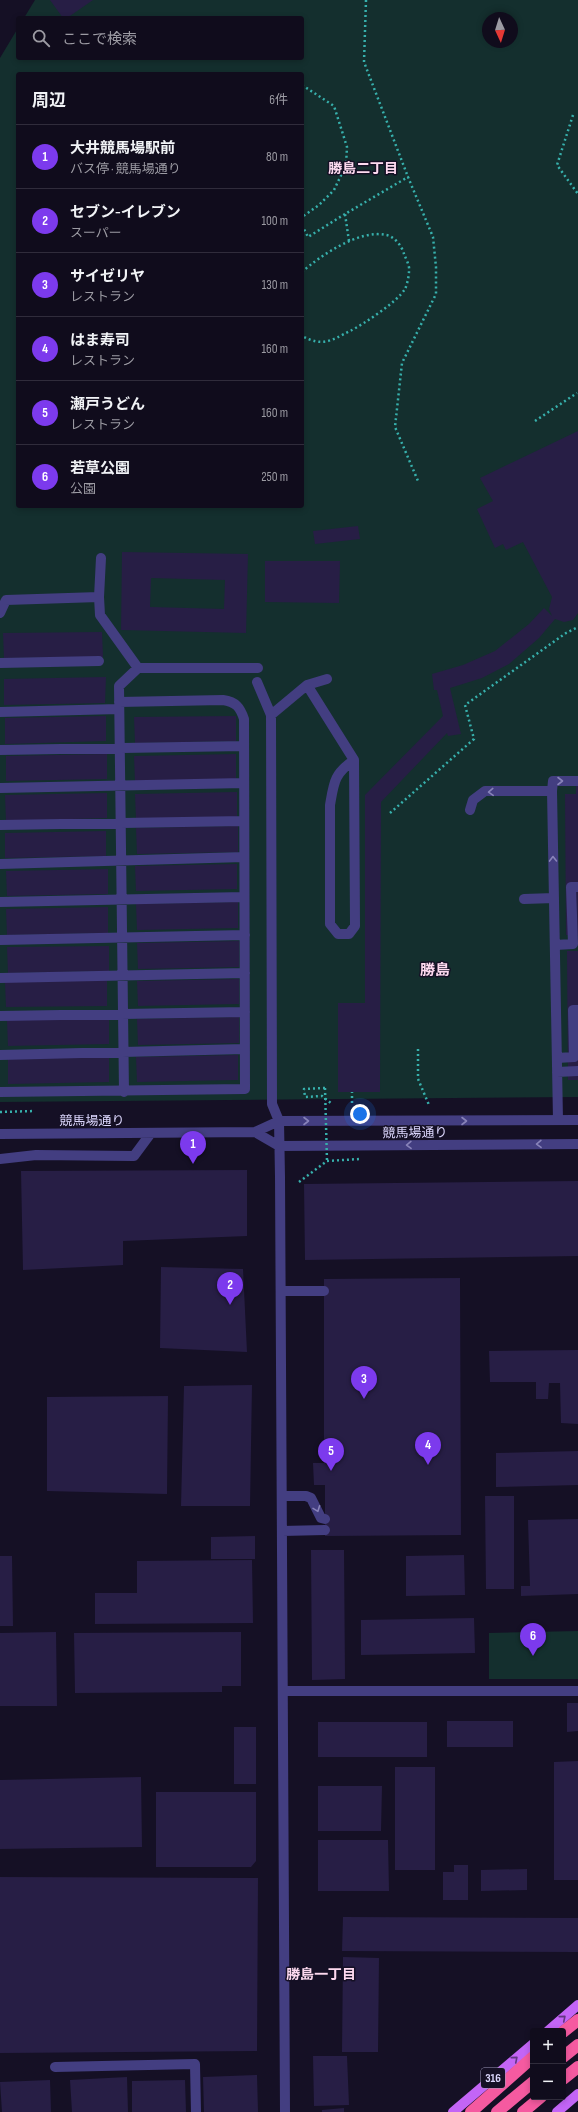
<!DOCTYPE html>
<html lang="ja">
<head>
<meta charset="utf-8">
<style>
	body { margin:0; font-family:"Sofia Sans Condensed","Noto Sans JP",sans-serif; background:#191525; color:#f1f3f6 }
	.controls { position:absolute; right:12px; bottom:12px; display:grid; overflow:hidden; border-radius:4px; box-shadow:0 2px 6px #0003 }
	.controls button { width:36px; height:36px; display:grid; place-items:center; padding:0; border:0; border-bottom:1px solid #302c3b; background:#100c1c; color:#f1f3f6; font:20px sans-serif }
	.compass { position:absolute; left:482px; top:12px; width:36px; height:36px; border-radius:50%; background:#100c1c; box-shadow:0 2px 6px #0003; rotate:176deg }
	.you { position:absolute; left:360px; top:1114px; width:14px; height:14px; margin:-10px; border:3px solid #fff; border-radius:50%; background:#1a73e8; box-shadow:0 0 0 6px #1a73e833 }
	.badge { display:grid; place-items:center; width:26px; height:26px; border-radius:50%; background:#7c3aed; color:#fff; font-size:13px; font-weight:700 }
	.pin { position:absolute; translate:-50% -33px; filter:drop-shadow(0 1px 2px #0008) }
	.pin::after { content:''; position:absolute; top:21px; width:14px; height:12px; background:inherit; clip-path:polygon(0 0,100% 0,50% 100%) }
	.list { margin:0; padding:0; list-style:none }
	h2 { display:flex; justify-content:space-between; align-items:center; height:52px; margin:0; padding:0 16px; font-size:17px }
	h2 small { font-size:13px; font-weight:400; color:#9c9ba3 }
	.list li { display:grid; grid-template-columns:26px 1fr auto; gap:12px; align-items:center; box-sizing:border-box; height:64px; padding:0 16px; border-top:1px solid #302c3b }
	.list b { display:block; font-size:15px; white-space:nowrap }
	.list p { margin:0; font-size:13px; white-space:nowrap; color:#9c9ba3 }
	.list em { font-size:13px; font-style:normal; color:#9c9ba3 }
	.icon { flex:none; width:22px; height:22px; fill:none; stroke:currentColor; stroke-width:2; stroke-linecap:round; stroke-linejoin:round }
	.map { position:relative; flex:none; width:578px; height:2112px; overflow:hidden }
	.search { position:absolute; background:#100c1c; box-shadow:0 2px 6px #0003; left:16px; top:16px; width:288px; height:44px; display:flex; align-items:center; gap:10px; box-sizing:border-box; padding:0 14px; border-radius:4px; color:#9c9ba3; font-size:15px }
	.panel { position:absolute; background:#100c1c; box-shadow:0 2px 6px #0003; left:16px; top:72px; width:288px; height:436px; border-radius:4px }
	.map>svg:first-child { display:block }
</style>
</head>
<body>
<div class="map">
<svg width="578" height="2112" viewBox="0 0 578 2112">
	<rect width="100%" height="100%" fill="#151025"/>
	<path fill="#142f2e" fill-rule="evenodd" d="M35 0H578V1097L0 1102V58L18 28V58H302V18H24ZM488 18H512V42H488ZM18 74H302V506H18Z
		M578 1631V1679H489V1633Z"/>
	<path fill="#271e45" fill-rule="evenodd" d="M50 0H93L67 18H63Z
		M578 431V613L573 620 564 622 555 619 539 638 509 664 482 678 450 688 461 734 448 736 447 733 381 802 380 1092H338V1003H365V795L443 716 437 690H434L432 674 463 665 495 651 529 624 544 608 552 616 549 609 552 597 523 542 506 550 503 544 495 548 477 509 493 501 480 478Z
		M358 526 360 539 315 544 313 531Z
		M122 552 248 554 246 633 121 630ZM151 578 225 580 224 609 150 607Z
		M265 561H340L339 603 265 602Z
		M102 632 103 657 4 658 3 633Z
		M106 677 105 703 4 705V679Z
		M106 716V741L5 744V718Z
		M236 716V741L135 743 134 717Z
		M107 754V779L6 781V756Z
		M236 754V780L135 782 134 756Z
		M576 783H578V935H566L565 794H576Z
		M237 792V817L136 819 135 794Z
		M107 793V818L6 821 5 795Z
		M238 826V852L137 854 136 828Z
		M106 831V856L5 858V833Z
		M237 864V889L136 891 135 866Z
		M108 869V894L7 896 6 871Z
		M238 902V928L137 930 136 904Z
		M108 907V933L7 935 6 909Z
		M239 941V967L138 969 137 943Z
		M109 946V971L8 973 7 947Z
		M567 951H578V1080H568Z
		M239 979V1004L138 1006 137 981Z
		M107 980V1006L6 1007 5 982Z
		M239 1017V1043L138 1045 137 1019Z
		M109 1019V1044L8 1046 7 1020Z
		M238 1055V1080L137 1082 136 1057Z
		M109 1057V1082L8 1084V1058Z
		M247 1170V1236L123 1241V1265L23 1270 21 1171Z
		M578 1181V1256L305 1260 304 1184Z
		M161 1267 243 1269 247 1352 160 1348Z
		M460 1278 461 1535 325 1536V1485H314L313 1463H324V1279Z
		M578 1350V1424L561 1423 560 1383H549L548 1399H536V1382H490L489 1351Z
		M252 1385 250 1506H181L184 1386Z
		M168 1396 167 1494 47 1491V1397Z
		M578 1451V1485L496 1487V1453Z
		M485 1496H514V1589H486Z
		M578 1519V1594L521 1596V1586H530L528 1520Z
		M255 1536V1559H211V1537Z
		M311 1550H344L345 1679 312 1680Z
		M464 1555 465 1595 406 1596V1556Z
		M0 1556H12L13 1626H0Z
		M252 1560 253 1623 95 1624V1593H137V1561Z
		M474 1618 475 1653 361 1655V1620Z
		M56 1632 57 1706H0V1633Z
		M241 1632V1686H222V1692L75 1693 74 1633Z
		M567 1703H578V1731L567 1732Z
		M447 1721H513V1747H447Z
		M318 1722H427V1757H318Z
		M234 1727H256V1784H234Z
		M578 1761V1880H554V1762Z
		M395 1767H435V1870H395Z
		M141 1777 142 1847 0 1849V1780Z
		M318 1786H382L381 1831H318Z
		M156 1792H256V1861L251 1867H156Z
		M318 1840H388L389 1891H318Z
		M454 1865H468V1900H443V1872H454Z
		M527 1869V1890L481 1891V1870Z
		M0 1877 258 1878 257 2051 0 2053Z
		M343 1917 578 1918V1952L342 1951Z
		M343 1957 379 1958 378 2052H342Z
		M313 2056H347L349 2105 314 2106Z
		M257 2075 258 2112H204L203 2077Z
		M127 2077 128 2112H72L70 2080Z
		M50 2080 51 2112H2L0 2082Z
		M185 2080 186 2112H132V2081Z
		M344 2108V2112H322V2110Z"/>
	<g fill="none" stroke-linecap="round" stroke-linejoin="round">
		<path stroke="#37b0ac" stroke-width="2.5" stroke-dasharray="2 3" stroke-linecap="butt" d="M366 0 364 62 408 177
			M302 85 334 106 347 147 346 165 334 190 319 205 302 217
			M573 115 557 165 578 194
			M302 225 308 237 345 214
			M349 241 345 214 408 177 433 237 436 267V294L402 363 395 427 418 481
			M302 272C321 255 360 229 386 235 394 236 402 246 404 254 406 259 410 266 409 271 409 276 407 285 405 289 397 302 364 324 350 331 330 341 323 347 302 336
			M535 421 577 393
			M390 813 474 739 465 705 566 633 578 627
			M418 1049V1079L429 1105
			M325 1088 304 1089 305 1097 322 1096 332 1104
			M352 1103V1092
			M0 1112 35 1111
			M299 1182 327 1161 359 1159"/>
		<path stroke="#433e81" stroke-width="10" d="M99 597 101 558
			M0 613 6 600 99 597 100 615 138 668 119 686 124 1092
			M0 663 99 661
			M138 668H258
			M257 682 271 715 272 1104 279 1121 280 1177 285 2112
			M307 685 327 679
			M0 712 119 709
			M271 715 307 685 354 760
			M0 750 244 746
			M354 760 355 926 349 934H338L330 924V805C334 782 334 774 354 760Z
			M0 788 244 783
			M552 791 553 781H578
			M470 810 473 800 485 791H552L558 1120
			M0 825 244 821
			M0 864 244 857
			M524 899 554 898
			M0 902 244 897
			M0 940 245 935
			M555 945 573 944 571 887H578
			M0 978 245 973
			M0 1016 245 1012
			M0 1055 245 1049
			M557 1058 574 1057 573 1010H578
			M557 1072 578 1071
			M0 1092 245 1089 244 719C240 707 236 702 223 700L119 702
			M255 1132 279 1146 578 1144
			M0 1134 255 1132 279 1121 578 1120
			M0 1159 36 1155 134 1156 151 1133
			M281 1291H324
			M282 1496H306L311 1498 321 1518 325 1519
			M282 1531 325 1530
			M284 1691H578
			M55 2067 195 2064 196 2112"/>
		<path stroke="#c365f6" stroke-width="10" d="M548 2031 578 2005
			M453 2112 533 2044
			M557 2112 578 2094"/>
		<path stroke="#f55aa0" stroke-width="12" d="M563 2032 578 2020
			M563 2057 578 2045
			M563 2079 578 2067
			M471 2112 533 2057
			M497 2112 533 2082
			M523 2112 541 2097"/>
		<path stroke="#37b0ac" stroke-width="2.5" stroke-dasharray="2 3" stroke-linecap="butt" d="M325 1088 327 1161"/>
	</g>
	<defs><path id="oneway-chevron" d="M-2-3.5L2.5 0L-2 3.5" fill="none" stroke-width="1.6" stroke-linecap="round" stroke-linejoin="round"/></defs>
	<g stroke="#8883b9">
		<use href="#oneway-chevron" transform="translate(560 781)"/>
		<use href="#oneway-chevron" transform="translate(491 792) rotate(177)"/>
		<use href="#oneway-chevron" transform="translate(553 859) rotate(-91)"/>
		<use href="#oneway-chevron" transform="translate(306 1121)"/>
		<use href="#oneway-chevron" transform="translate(464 1121)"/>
		<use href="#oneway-chevron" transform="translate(539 1144) rotate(179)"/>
		<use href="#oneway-chevron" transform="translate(409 1145) rotate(179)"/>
		<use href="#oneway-chevron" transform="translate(317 1509) rotate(69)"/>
	</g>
	<g stroke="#633683">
		<use href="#oneway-chevron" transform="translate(563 2018) rotate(-40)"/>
		<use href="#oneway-chevron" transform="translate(515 2059) rotate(-40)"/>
	</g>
	<g text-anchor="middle" stroke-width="3" stroke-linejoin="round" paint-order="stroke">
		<rect fill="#151025" stroke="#a09bbc" stroke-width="1" x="481" y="2068" width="24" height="20" rx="3"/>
		<g font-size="12" font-weight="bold" fill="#dcd7fd">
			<text x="493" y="2082">316</text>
		</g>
		<g font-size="13" fill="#dcd7fd" stroke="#151025">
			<text x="92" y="1125">競馬場通り</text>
			<text transform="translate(415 1132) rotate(-1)" y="5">競馬場通り</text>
		</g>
		<g font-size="14" font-weight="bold" fill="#fdd9ef" stroke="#151025">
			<text x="363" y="173">勝島二丁目</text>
			<text x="321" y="1979">勝島一丁目</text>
		</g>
		<g font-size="15" font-weight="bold" fill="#fdd9ef" stroke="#151025">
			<text x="435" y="975">勝島</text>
		</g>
	</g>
</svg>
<div class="controls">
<button>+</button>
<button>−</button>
</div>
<svg class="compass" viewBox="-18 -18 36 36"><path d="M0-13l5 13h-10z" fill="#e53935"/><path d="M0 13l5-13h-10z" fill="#9c9ba3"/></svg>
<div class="you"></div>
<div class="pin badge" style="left:193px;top:1164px">1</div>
<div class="pin badge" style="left:230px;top:1305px">2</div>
<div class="pin badge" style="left:364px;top:1399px">3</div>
<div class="pin badge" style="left:428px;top:1465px">4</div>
<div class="pin badge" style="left:331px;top:1471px">5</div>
<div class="pin badge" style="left:533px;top:1656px">6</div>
<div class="search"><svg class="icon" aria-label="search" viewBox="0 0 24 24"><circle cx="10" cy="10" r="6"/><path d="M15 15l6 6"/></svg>ここで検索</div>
<section class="panel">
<h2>周辺<small>6件</small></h2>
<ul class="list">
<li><span class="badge">1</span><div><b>大井競馬場駅前</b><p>バス停 · 競馬場通り</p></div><em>80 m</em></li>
<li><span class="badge">2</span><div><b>セブン-イレブン</b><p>スーパー</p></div><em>100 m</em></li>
<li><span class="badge">3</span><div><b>サイゼリヤ</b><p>レストラン</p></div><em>130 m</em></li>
<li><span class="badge">4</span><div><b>はま寿司</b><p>レストラン</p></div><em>160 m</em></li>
<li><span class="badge">5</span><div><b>瀬戸うどん</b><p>レストラン</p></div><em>160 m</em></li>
<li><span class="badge">6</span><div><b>若草公園</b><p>公園</p></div><em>250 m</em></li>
</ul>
</section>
</div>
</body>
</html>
